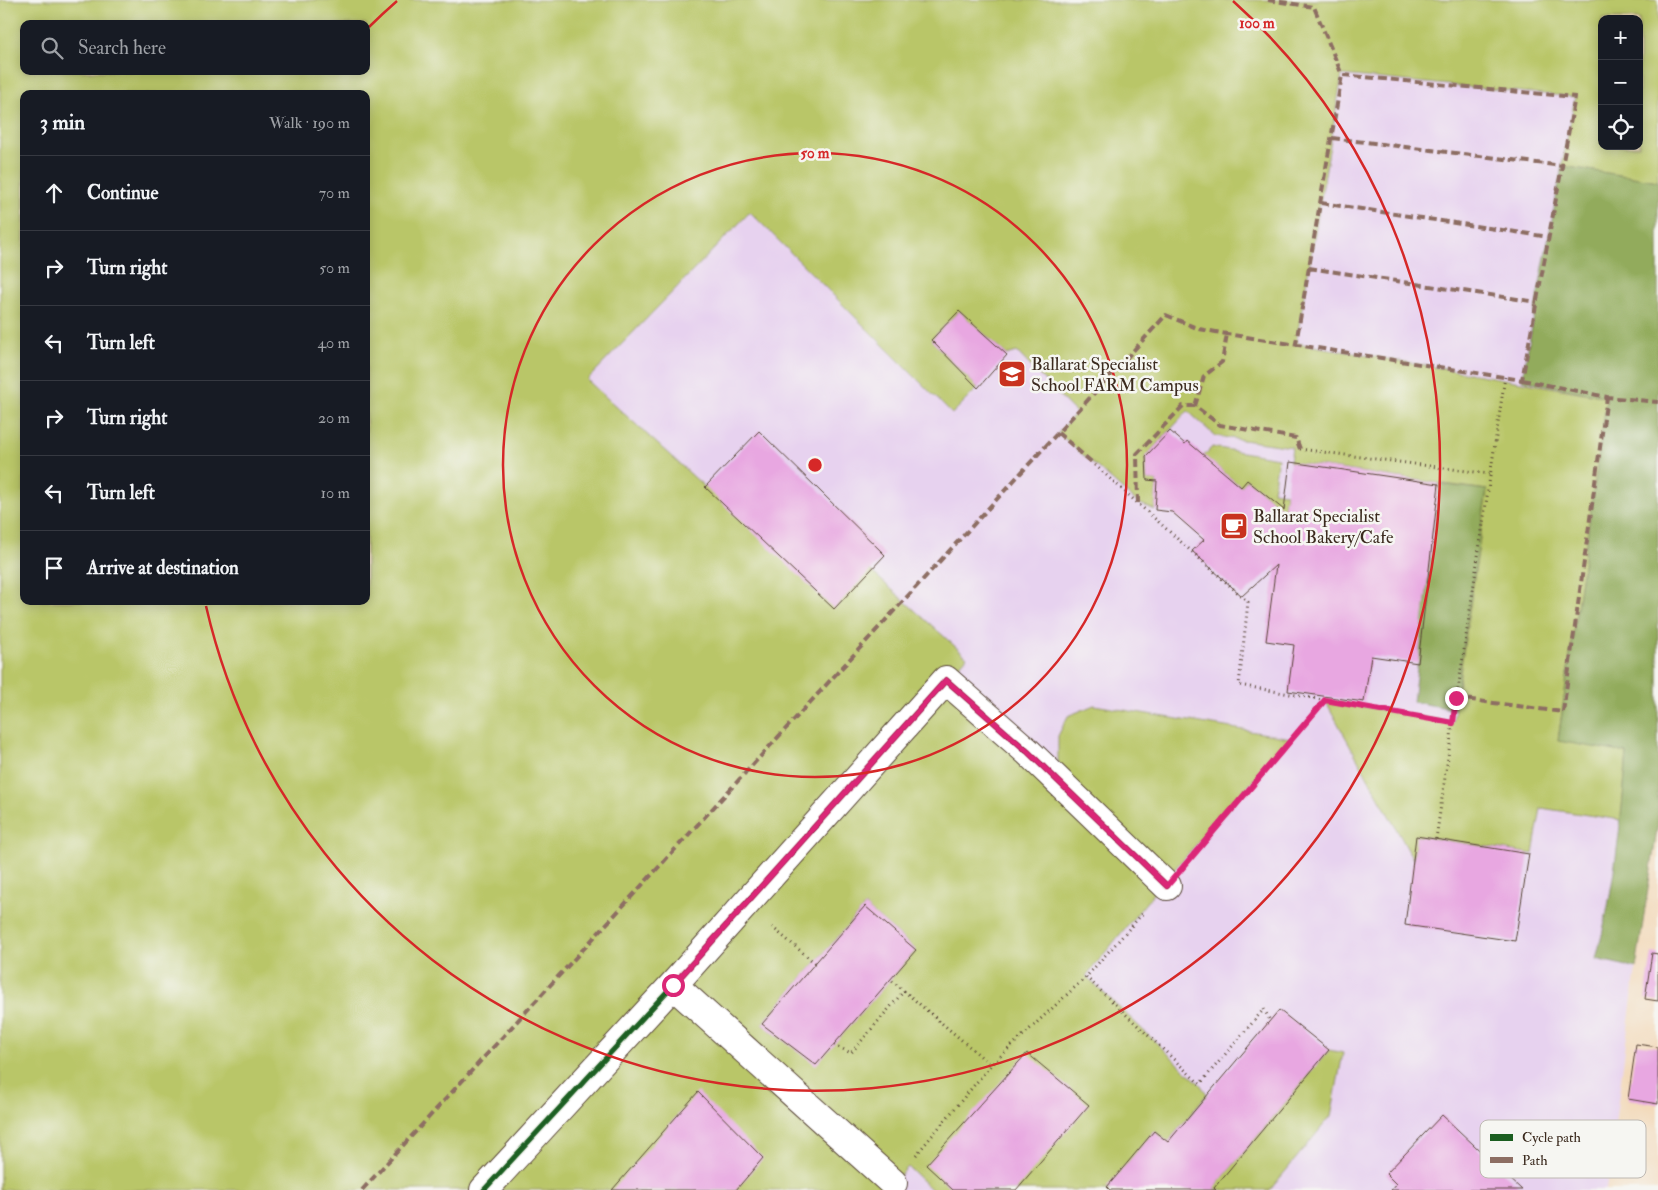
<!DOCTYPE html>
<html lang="en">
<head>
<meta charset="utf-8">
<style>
	body { margin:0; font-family:"IM FELL Double Pica",serif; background:#242831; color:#f1f3f6 }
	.controls { position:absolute; right:15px; top:15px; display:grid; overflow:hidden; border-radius:10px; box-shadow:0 2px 12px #0003 }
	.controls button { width:45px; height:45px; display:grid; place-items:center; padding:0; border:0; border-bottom:1px solid #363941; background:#171b24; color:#f1f3f6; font:25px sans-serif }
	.stop { position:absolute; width:15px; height:15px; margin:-11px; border:4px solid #db2777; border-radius:50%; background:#fff }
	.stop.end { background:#db2777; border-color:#fff; box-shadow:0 1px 5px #0008 }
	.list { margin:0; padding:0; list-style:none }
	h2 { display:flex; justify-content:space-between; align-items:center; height:65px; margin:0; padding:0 20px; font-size:21px }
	h2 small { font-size:16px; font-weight:400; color:#9ea1a6 }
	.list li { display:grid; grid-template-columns:32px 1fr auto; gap:15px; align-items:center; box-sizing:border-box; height:75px; padding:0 20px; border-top:1px solid #363941 }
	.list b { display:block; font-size:19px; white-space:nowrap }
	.list em { font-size:16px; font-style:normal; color:#9ea1a6 }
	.icon { flex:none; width:28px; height:28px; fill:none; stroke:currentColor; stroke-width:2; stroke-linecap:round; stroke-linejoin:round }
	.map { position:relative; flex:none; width:1658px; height:1190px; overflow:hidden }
	.search { position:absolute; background:#171b24; box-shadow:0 2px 12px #0003; left:20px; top:20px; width:350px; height:55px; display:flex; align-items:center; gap:12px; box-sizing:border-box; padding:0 18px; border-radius:10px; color:#9ea1a6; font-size:19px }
	.panel { position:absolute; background:#171b24; box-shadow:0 2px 12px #0003; left:20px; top:90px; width:350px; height:515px; border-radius:10px }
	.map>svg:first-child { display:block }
</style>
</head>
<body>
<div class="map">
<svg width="1658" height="1190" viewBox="0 0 1658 1190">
	<rect width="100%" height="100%" fill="#f6f6f2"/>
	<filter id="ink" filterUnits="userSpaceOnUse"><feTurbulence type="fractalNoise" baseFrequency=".02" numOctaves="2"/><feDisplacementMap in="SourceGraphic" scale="10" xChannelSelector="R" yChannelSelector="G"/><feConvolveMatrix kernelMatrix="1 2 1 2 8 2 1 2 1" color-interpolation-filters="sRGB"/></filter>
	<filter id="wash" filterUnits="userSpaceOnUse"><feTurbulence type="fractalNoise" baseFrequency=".0096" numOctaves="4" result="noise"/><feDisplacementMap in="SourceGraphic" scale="20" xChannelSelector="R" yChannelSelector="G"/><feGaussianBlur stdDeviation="1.12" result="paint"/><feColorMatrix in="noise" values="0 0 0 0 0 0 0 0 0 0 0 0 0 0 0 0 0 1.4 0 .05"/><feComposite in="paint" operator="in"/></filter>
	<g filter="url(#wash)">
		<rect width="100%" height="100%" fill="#f3dabb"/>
		<path fill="#e7d2ef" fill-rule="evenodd" d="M0 0 1602 76V146H1639L1658 94V823L1636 968 1606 1190H0ZM24 24H366V71H24ZM24 94H366V601H24Z"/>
		<path fill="#b9c667" stroke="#7a7842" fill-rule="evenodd" d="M0 0H1658V181L1562 166 1575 97 1342 75 1296 343 1607 397 1558 740 1627 753 1621 820 1541 808 1533 854 1417 836 1413 859 1325 700 1453 722 1487 490 1290 462 1292 447 1215 436 1188 411 1146 456 1147 480 1157 481 1155 510 1138 503 1058 433 1076 413 1017 352 1007 355 959 311 931 340 978 388 952 414 750 212 587 380 705 487 870 570 967 657 946 680 1079 802 1058 761V736L1068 716 1094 705 1291 738 1163 882 1086 976 1200 1084 1207 1094 1168 1142 1154 1131 1108 1187 1110 1190H932L908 1167 886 1190H0ZM1602 19H1639V146H1602ZM24 24H366V71H24ZM24 94H366V601H24ZM865 906 916 950 816 1064 762 1024Z
			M1212 447 1278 458 1273 491 1286 493 1284 510 1247 480 1241 487 1204 456Z
			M1329 1050 1343 1053 1331 1116 1270 1190H1216L1214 1188Z"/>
		<path fill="#92ab5c" stroke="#666a3d" d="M1562 166 1658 181V823L1636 968 1596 959C1614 892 1621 823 1627 753L1558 741 1607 397 1522 380Z
			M1439 484 1487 490 1454 709 1413 702Z"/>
		<g id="blocks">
			<path fill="#e8a7e1" d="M959 311 1007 355 978 388 931 340Z
				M759 431 885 555 834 609 705 487Z
				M1170 431 1185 444 1187 441 1241 487 1247 480 1284 510 1290 462 1439 484 1418 663 1371 656 1364 702 1288 691 1294 645 1266 641 1276 565 1242 596 1192 551 1204 540 1172 512 1155 510 1157 481 1147 480 1146 456Z
				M1416 836 1529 854 1515 941 1405 925Z
				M865 906 916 950 816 1065 762 1024Z
				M1652 953 1658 954V1001L1645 999Z
				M1279 1010 1329 1050 1214 1188 1216 1190H1110L1107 1187 1154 1131 1168 1142Z
				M1636 1044 1658 1047V1104L1628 1099Z
				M1027 1053 1089 1105 1016 1190H953L926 1165Z
				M698 1092 763 1158 736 1190H612Z
				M1442 1115 1522 1190H1391L1396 1184 1386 1174Z"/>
		</g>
	</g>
	<g filter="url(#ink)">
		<use href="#blocks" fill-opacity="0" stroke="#574436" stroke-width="1"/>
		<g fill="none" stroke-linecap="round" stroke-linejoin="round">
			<defs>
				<path id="minor" d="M673 985 893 1183
					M484 1190 673 985 946 680 1028 752 1167 886"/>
			</defs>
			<use href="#minor" stroke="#574436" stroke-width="30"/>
			<path stroke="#574436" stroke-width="3" stroke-dasharray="1 4" stroke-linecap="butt" d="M1300 449 1490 474
				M1095 465 1248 602 1239 685 1453 723 1505 377
				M1436 839 1453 723
				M1190 858 1325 700
				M772 927 815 963
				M1086 977 1200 1084 1264 1009 1270 1021
				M904 991 991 1065
				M834 1045 851 1053 904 991 890 979
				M916 1155 991 1065 1086 977 1144 912"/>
			<use href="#minor" stroke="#fff" stroke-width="28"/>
			<path stroke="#8d6e63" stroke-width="4" stroke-dasharray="8 4" stroke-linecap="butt" d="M1268 0 1314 7 1342 75
				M1332 138 1562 166
				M1321 203 1549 237
				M1309 268 1537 302
				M1522 380 1607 397 1658 402
				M1195 406 1204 376 1222 362 1227 334
				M1058 433 1095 465
				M1138 503 1137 454 1183 406H1195L1220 425 1296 438 1300 449
				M1456 698 1563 712 1607 397
				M362 1190 1166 315 1199 329 1227 334 1522 380 1575 97 1342 75 1296 343"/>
			<defs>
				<path id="cycleway" d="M484 1190 673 985 946 680 1028 752 1167 886"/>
			</defs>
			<use href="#cycleway" stroke="#f6f6f2" stroke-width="8"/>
			<use href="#cycleway" stroke="#1b5e20" stroke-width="5"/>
		</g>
	</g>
	<g fill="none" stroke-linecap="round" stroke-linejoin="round" filter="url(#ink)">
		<path stroke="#db2777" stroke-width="6" d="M673 985 946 680 1028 752 1167 886 1325 700 1453 723 1456 698"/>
	</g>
	<g fill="none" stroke="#d62828" stroke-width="2.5">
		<circle cx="815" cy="465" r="312"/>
		<path d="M369 27A625 625 0 0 1 397 1M1233 1A625 625 0 1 1 206 606"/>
	</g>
	<defs>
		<symbol id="school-square" viewBox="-11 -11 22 22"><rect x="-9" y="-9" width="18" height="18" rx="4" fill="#c8321e" stroke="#f6f6f2"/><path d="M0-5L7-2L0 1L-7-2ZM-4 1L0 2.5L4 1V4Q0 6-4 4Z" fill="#fff"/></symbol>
		<symbol id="cafe-square" viewBox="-11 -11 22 22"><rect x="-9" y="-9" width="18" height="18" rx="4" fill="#c8321e" stroke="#f6f6f2"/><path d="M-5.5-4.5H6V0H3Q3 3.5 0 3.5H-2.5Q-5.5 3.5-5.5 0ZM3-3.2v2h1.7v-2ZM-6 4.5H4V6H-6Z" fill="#fff"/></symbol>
	</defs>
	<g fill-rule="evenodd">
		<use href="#school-square" x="996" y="358" width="32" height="32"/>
		<use href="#cafe-square" x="1218" y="510" width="32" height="32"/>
	</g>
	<g text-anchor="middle" stroke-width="5" stroke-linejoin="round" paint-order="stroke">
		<g font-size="18" fill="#3b2a1e" stroke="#f6f6f2" text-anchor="start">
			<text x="1031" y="370">Ballarat Specialist<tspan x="1031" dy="21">School FARM Campus</tspan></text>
			<text x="1253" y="522">Ballarat Specialist<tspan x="1253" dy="21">School Bakery/Cafe</tspan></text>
		</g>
	</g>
	<rect x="1480" y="1120" width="166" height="58" rx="8" fill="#f6f6f2" stroke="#beb9b2" stroke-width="1"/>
	<rect x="1490" y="1134" width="23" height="7" fill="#1b5e20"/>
	<rect x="1490" y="1157" width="23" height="6" fill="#8d6e63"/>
	<g font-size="14" fill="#3b2a1e">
		<text x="1522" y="1142">Cycle path</text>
		<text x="1522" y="1165">Path</text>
	</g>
	<circle cx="815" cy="465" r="8" fill="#d62828" stroke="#f6f6f2" stroke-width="2.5"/>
	<g font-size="15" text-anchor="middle" font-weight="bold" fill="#d62828" stroke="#f6f6f2" stroke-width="5" stroke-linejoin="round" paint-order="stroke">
		<text x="1257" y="28">100 m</text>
		<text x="815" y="158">50 m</text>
	</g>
</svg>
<div class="controls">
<button>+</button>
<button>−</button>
<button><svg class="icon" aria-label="locate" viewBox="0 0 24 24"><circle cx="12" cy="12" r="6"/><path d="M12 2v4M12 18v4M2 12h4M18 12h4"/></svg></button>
</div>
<div class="stop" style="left:673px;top:985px"></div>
<div class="stop end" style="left:1456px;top:698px"></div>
<div class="search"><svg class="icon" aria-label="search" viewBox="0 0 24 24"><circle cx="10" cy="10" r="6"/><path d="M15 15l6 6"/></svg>Search here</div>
<section class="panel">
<h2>3 min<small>Walk · 190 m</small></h2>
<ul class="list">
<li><svg class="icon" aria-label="ahead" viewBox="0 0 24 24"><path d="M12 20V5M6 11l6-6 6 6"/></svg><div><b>Continue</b></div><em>70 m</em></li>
<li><svg class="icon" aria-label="right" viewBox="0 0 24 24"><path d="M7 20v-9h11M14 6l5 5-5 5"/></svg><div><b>Turn right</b></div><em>50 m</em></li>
<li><svg class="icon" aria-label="left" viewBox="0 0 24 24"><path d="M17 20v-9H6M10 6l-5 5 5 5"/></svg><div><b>Turn left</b></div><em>40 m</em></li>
<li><svg class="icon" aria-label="right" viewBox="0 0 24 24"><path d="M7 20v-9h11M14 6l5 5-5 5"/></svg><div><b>Turn right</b></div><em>20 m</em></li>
<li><svg class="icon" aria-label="left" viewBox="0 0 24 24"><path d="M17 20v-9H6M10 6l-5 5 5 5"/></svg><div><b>Turn left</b></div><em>10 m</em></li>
<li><svg class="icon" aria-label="arrive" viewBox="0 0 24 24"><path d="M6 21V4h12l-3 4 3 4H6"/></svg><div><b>Arrive at destination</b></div></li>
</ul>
</section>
</div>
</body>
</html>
